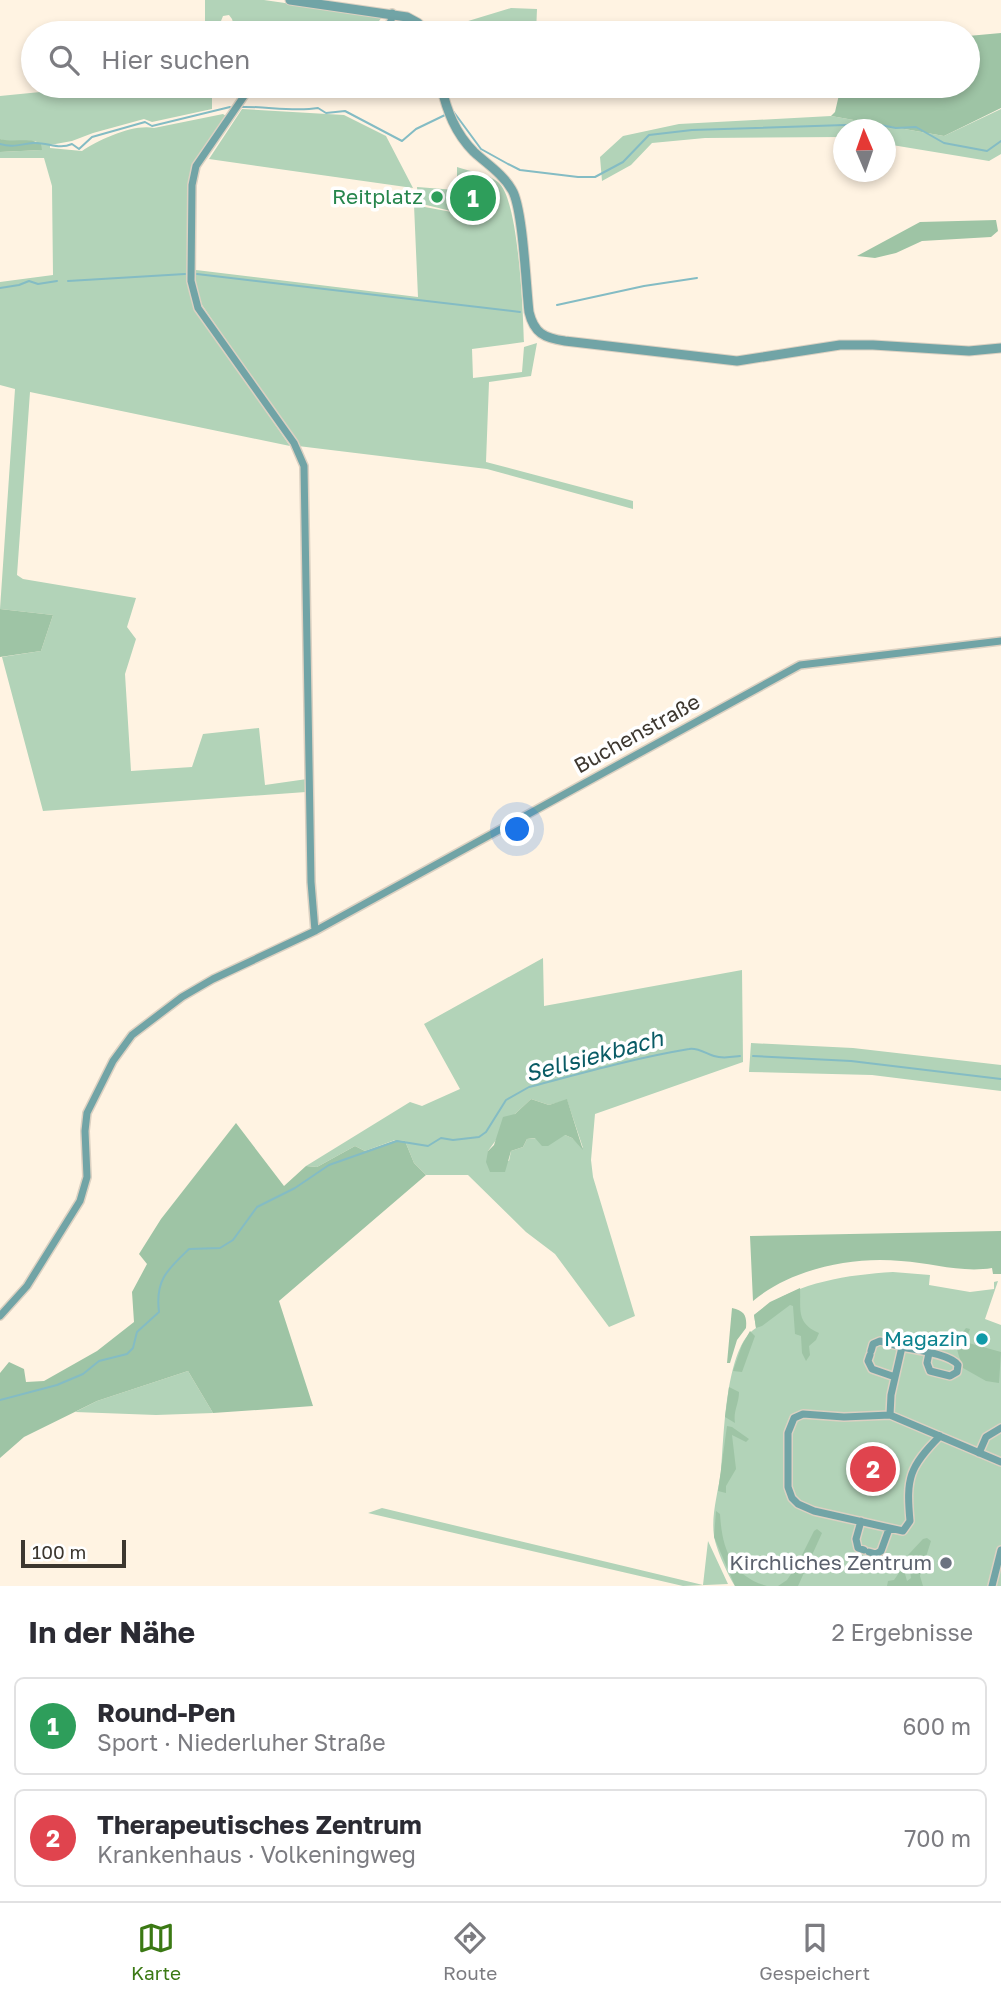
<!DOCTYPE html>
<html lang="de">
<head>
<meta charset="utf-8">
<style>
	body { margin:0; font-family:"Golos Text",sans-serif; background:#f7f7f7; color:#2b2b33 }
	.compass { position:absolute; left:833px; top:119px; width:63px; height:63px; border-radius:50%; background:#fff; box-shadow:0 4px 10px #0003; rotate:358deg }
	.scale { position:absolute; left:21px; bottom:18px; width:105px; box-sizing:border-box; padding-left:7px; border:4px solid #3d372f; border-top:0; font-size:19px; line-height:24px; white-space:nowrap; color:#3d372f; -webkit-text-stroke:5px #fff; paint-order:stroke }
	.you { position:absolute; left:518px; top:830px; width:24px; height:24px; margin:-18px; border:5px solid #fff; border-radius:50%; background:#1a73e8; box-shadow:0 0 0 10px #1a73e833 }
	.badge { display:grid; place-items:center; width:46px; height:46px; border-radius:50%; background:#3b7914; color:#fff; font-size:23px; font-weight:700 }
	.pin { position:absolute; translate:-50% -50%; border:4px solid #fff; box-shadow:0 2px 7px #0006 }
	.list { margin:0; padding:0; list-style:none }
	h2 { display:flex; justify-content:space-between; align-items:center; height:91px; margin:0; padding:0 28px; font-size:30px }
	h2 small { font-size:23px; font-weight:400; color:#7c7c81 }
	.list li { display:grid; grid-template-columns:46px 1fr auto; gap:21px; align-items:center; box-sizing:border-box; height:98px; margin:0 14px 14px; padding:0 14px; border:2px solid #e1e1e2; border-radius:10px }
	.list b { display:block; font-size:26px; white-space:nowrap }
	.list p { margin:0; font-size:23px; white-space:nowrap; color:#7c7c81 }
	.list em { font-size:23px; font-style:normal; color:#7c7c81 }
	.icon { flex:none; width:38px; height:38px; fill:none; stroke:currentColor; stroke-width:2; stroke-linecap:round; stroke-linejoin:round }
	.map { position:relative; flex:none; width:1001px; height:1586px; overflow:hidden }
	.search { position:absolute; background:#fff; box-shadow:0 4px 10px #0003; left:21px; right:21px; top:21px; height:77px; display:flex; align-items:center; gap:18px; box-sizing:border-box; padding:0 24px; border-radius:38px; color:#7c7c81; font-size:26px }
	.sheet { height:315px; background:#fff }
	nav { display:flex; justify-content:space-around; align-items:center; box-sizing:border-box; height:98px; border-top:2px solid #e1e1e2; background:#fff; font-size:19px; color:#7c7c81 }
	nav a { display:grid; justify-items:center; gap:4px }
	nav .on { color:#3b7914 }
	.map>svg:first-child { display:block }
</style>
</head>
<body>
<div class="map">
<svg width="1001" height="1586" viewBox="0 0 1001 1586">
	<rect width="100%" height="100%" fill="#fff3e2"/>
	<path fill="#b2d3b8" fill-rule="evenodd" d="M205 0H264L382 17 370 33H276L278 26 272 23 267 30 234 26 232 19 229 15 223 16 221 21 225 31 224 33H205Z
		M511 8 537 9 536 33 432 32Z
		M101 86H242L238 94 212 96V109L152 122 144 119 93 133 72 141 50 145V148L82 151C99 140 132 124 154 128L223 114 226 116 193 167 189 178 188 273 195 309 290 446 30 392 17 575 23 579 136 598 127 627 136 639 125 674 131 771 192 767 203 734 259 728 265 785 307 779 306 792 43 811 2 657 41 651 53 615 0 609 15 389 0 385V282L53 275 52 186 44 158H0V152L41 150 36 141 8 142 0 139V96Z
		M242 109 344 115 386 136 413 188 209 159Z
		M1001 109V154L989 161 886 144V130H844L843 137 705 138 652 143 631 165 602 181 600 157 623 136 679 124 831 116 944 136Z
		M457 167C469 171 488 174 498 182 519 199 523 313 524 342L472 349 473 378 522 372 524 347 537 343 531 376 489 382 486 462 633 501V509L487 469 298 446 200 302 196 288V270L418 297 414 205 457 213Z
		M417 187 456 190 455 212 418 203Z
		M543 958 544 1006 742 970 743 1062 595 1114 591 1160 593 1177 635 1316 609 1327 555 1254 526 1232 468 1175H426L414 1163 405 1141 395 1140 365 1151 355 1146 317 1167 306 1166 410 1102 422 1106 460 1089 424 1024ZM531 1099 549 1105 567 1100 583 1148 572 1138 565 1135 527 1139 523 1147 511 1151 509 1161 488 1151 515 1114Z
		M751 1043 853 1048 1001 1065V1091L872 1075 749 1072Z
		M893 1272 930 1275 929 1285 970 1292 994 1289V1282L998 1281 985 1319 1001 1325V1586H735C728 1575 716 1549 714 1536 711 1516 718 1492 721 1472 724 1438 725 1346 756 1328L754 1315C793 1283 844 1275 893 1272Z
		M188 1371 213 1413 156 1415 75 1412 97 1401Z
		M382 1508 703 1585 708 1541 728 1584 683 1586 368 1513Z"/>
	<path fill="#9ec4a5" d="M1001 33V108L944 136 831 116 835 112 841 86H968V36Z
		M0 139C13 143 31 137 41 144L42 150 0 152Z
		M996 220 998 231 991 237 922 241 896 253 875 258 857 256 920 222Z
		M0 609 53 615 41 651 0 657Z
		M531 1099 549 1105 567 1099 583 1150 572 1138 565 1135 548 1146H542L535 1138 527 1139 523 1147 511 1151 505 1172H490L486 1162 488 1151 494 1145 503 1117 515 1114Z
		M236 1123 284 1186 306 1166 317 1167 355 1146 365 1151 396 1140 405 1141 414 1163 426 1175 279 1301 313 1406 213 1413 188 1371 97 1401 24 1437 0 1458V1373L9 1362 24 1369 26 1382 44 1381 97 1351 134 1322 132 1292 147 1264 139 1254 161 1219Z
		M1001 1231V1274H993L992 1268C961 1273 932 1263 901 1261 852 1256 791 1269 753 1301L750 1236Z
		M800 1288C801 1310 796 1323 819 1333L816 1340 809 1346 810 1355 806 1361 802 1353 801 1336 795 1334 793 1306 790 1305 762 1326 756 1328 754 1315 770 1302Z
		M732 1308C745 1311 747 1316 746 1328L737 1340 730 1363H727Z
		M966 1328 970 1329 965 1342 1001 1352 999 1383 986 1381 963 1368C957 1348 952 1346 966 1328Z
		M750 1331 755 1336 742 1372 733 1371 742 1345Z
		M729 1387 739 1392C739 1404 733 1411 735 1423L725 1417Z
		M727 1426 732 1427 749 1439 746 1442 732 1435 736 1469 726 1486V1493L718 1491Z
		M716 1511 720 1514C722 1548 731 1576 767 1586H735L714 1537Z
		M817 1529 822 1533 798 1586H778L787 1580 797 1565 814 1531Z
		M927 1538 931 1541 920 1576 923 1586H887L888 1581 894 1580 901 1570H904L907 1581 911 1578 908 1555 923 1539Z"/>
	<g fill="none" stroke-linecap="round" stroke-linejoin="round">
		<path stroke="#84bcc4" stroke-width="2" d="M240 107C266 106 292 112 318 108L326 113 345 111 402 141 416 129 445 115
			M453 111 481 149 508 164 520 170 578 177H595L623 162 649 135 692 130 875 124 896 128 916 127 944 143 987 151 1001 141
			M0 144C13 148 21 144 33 143 48 142 58 150 72 144L79 149 92 137 145 122 152 126 230 107
			M197 274 520 312
			M68 281 185 274
			M0 288 19 285 29 281 38 284 57 281
			M557 305 644 286 697 278
			M753 1056 851 1061 1001 1079
			M0 1400 57 1385 83 1374 99 1361 127 1354 133 1348 137 1332 159 1312C155 1280 167 1270 189 1249L220 1248 233 1240 257 1207 295 1188 329 1165 397 1141 428 1146 441 1138 453 1140 479 1137 486 1132 506 1100 529 1087C582 1073 635 1058 689 1049 697 1047 707 1054 714 1056 723 1059 731 1057 740 1056"/>
		<defs>
			<path id="minor" d="M384 33 391 21 392 13
				M251 86 196 166 192 185 191 281 198 308 294 443 304 466 311 882 315 931
				M0 1316 27 1286 80 1201 87 1177 85 1131 87 1113 113 1061 132 1035 182 997 213 979 315 931 800 665 1001 641
				M871 1351 873 1344 880 1341 902 1347
				M870 1355 868 1361 872 1369 895 1377
				M890 1415 891 1395 902 1347C916 1350 950 1354 958 1365L957 1372 950 1376 930 1371 927 1363 929 1353
				M940 1436C909 1467 906 1478 910 1521L903 1531 814 1511 798 1504 792 1498 788 1487V1433L794 1418 803 1414 844 1417 890 1415 1001 1462
				M979 1453 986 1437 1001 1428
				M861 1521 856 1539 858 1548 864 1550
				M869 1552 876 1554 881 1551 889 1529
				M992 1586 1001 1550"/>
			<path id="tertiary" d="M290 0 407 17 418 23 427 33
				M441 86C447 111 455 133 474 152 487 164 503 174 512 190 523 208 526 287 529 312 534 333 544 338 565 341L737 361 840 345H873L969 351 1001 348"/>
		</defs>
		<use href="#minor" stroke="#dcd1c2" stroke-width="10"/>
		<use href="#tertiary" stroke="#dcd1c2" stroke-width="11"/>
		<use href="#minor" stroke="#71a4a6" stroke-width="7"/>
		<use href="#tertiary" stroke="#71a4a6" stroke-width="9"/>
	</g>
	<circle fill="#2e9e5b" stroke="#fff" stroke-width="2.5" cx="437" cy="197" r="7"/>
	<circle fill="#0f9aa8" stroke="#fff" stroke-width="2.5" cx="982" cy="1339" r="7"/>
	<circle fill="#6b7280" stroke="#fff" stroke-width="2.5" cx="946" cy="1563" r="7"/>
	<g text-anchor="middle" stroke-width="7" stroke-linejoin="round" paint-order="stroke">
		<g font-size="21" fill="#27864d" stroke="#fff" text-anchor="end">
			<text x="423" y="204">Reitplatz</text>
		</g>
		<g font-size="21" fill="#3d372f" stroke="#fff">
			<text transform="translate(637 734) rotate(-29)" y="7">Buchenstraße</text>
		</g>
		<g font-size="21" fill="#0d838f" stroke="#fff" text-anchor="end">
			<text x="968" y="1346">Magazin</text>
		</g>
		<g font-size="21" fill="#5b616d" stroke="#fff" text-anchor="end">
			<text x="932" y="1570">Kirchliches Zentrum</text>
		</g>
		<g font-size="23" font-style="italic" fill="#095b65" stroke="#fff">
			<text transform="translate(594 1056) rotate(-15)" y="8">Sellsiekbach</text>
		</g>
	</g>
</svg>
<svg class="compass" viewBox="-18 -18 36 36"><path d="M0-13l5 13h-10z" fill="#e53935"/><path d="M0 13l5-13h-10z" fill="#7c7c81"/></svg>
<div class="scale">100 m</div>
<div class="you"></div>
<div class="pin badge" style="left:473px;top:198px;background:#2e9e5b">1</div>
<div class="pin badge" style="left:873px;top:1469px;background:#e0444e">2</div>
<div class="search"><svg class="icon" aria-label="search" viewBox="0 0 24 24"><circle cx="10" cy="10" r="6"/><path d="M15 15l6 6"/></svg>Hier suchen</div>
</div>
<section class="sheet">
<h2>In der Nähe<small>2 Ergebnisse</small></h2>
<ul class="list">
<li><span class="badge" style="background:#2e9e5b">1</span><div><b>Round-Pen</b><p>Sport · Niederluher Straße</p></div><em>600 m</em></li>
<li><span class="badge" style="background:#e0444e">2</span><div><b>Therapeutisches Zentrum</b><p>Krankenhaus · Volkeningweg</p></div><em>700 m</em></li>
</ul>
</section>
<nav>
<a class="on"><svg class="icon" aria-label="map" viewBox="0 0 24 24"><path d="M3 6l6-2 6 2 6-2v14l-6 2-6-2-6 2zM9 4v14M15 6v14"/></svg>Karte</a>
<a><svg class="icon" aria-label="directions" viewBox="0 0 24 24"><path d="M12 3l9 9-9 9-9-9zM9 14v-3h6M13 9l2 2-2 2"/></svg>Route</a>
<a><svg class="icon" aria-label="saved" viewBox="0 0 24 24"><path d="M7 4h10v16l-5-4-5 4z"/></svg>Gespeichert</a>
</nav>
</body>
</html>
